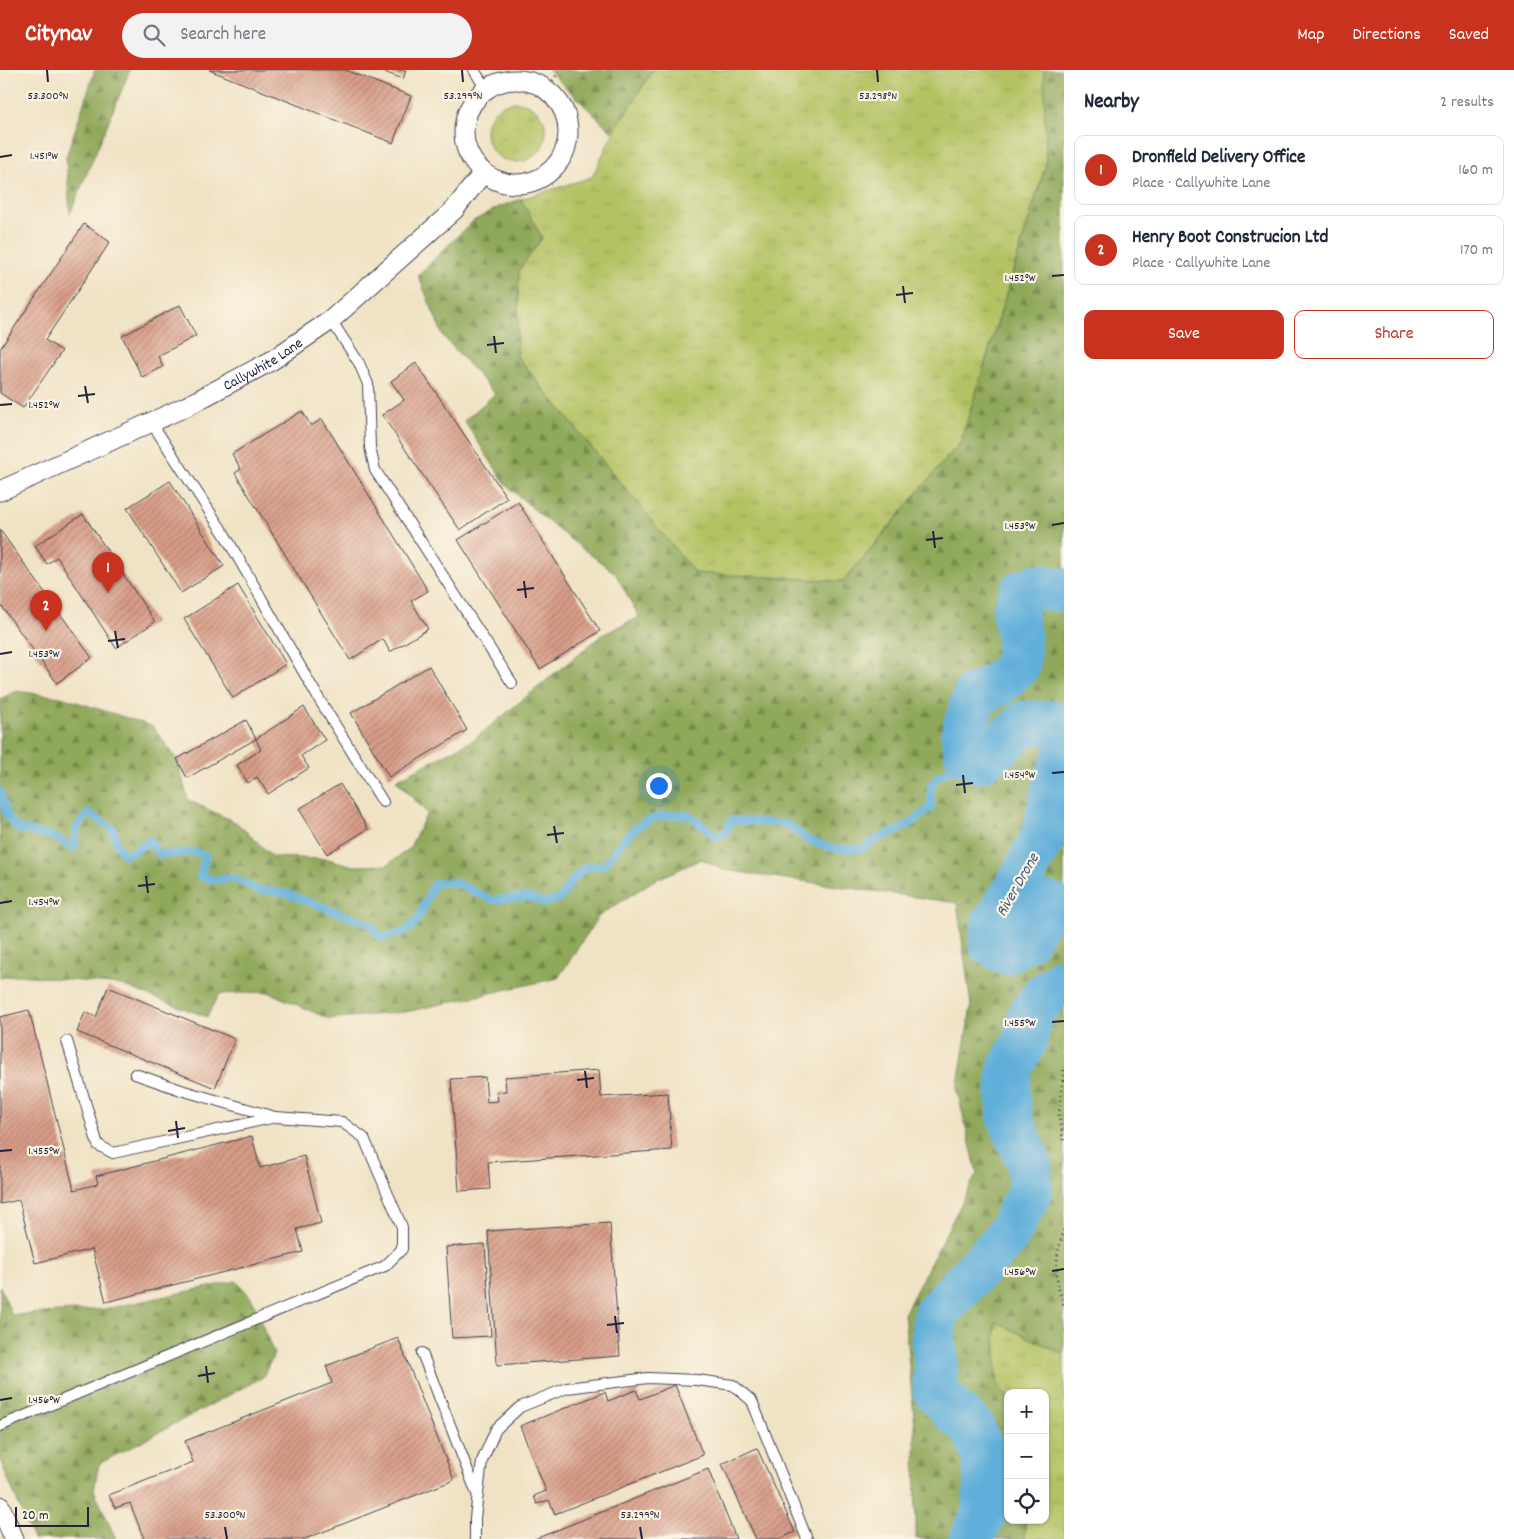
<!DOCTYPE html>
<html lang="en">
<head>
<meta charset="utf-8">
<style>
	body { margin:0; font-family:Dekko,sans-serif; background:#f2f2f3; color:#1f2937 }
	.controls { position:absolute; right:15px; bottom:15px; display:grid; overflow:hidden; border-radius:10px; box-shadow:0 1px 4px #0004 }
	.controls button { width:45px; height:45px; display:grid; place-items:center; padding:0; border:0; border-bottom:1px solid #e0e1e3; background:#fff; color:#1f2937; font:25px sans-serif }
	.scale { position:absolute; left:15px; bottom:12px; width:74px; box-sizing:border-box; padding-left:5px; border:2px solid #22223b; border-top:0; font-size:14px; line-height:18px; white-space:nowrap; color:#22223b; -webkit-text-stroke:4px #fcf5e5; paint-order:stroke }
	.you { position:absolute; left:658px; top:715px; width:18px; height:18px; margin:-12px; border:4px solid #fff; border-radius:50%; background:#1a73e8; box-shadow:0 0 0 8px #1a73e833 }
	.badge { display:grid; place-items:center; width:32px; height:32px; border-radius:50%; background:#c8321e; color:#fff; font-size:16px; font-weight:700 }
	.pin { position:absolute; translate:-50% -41px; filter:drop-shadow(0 1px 2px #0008) }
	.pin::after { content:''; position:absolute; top:26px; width:18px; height:15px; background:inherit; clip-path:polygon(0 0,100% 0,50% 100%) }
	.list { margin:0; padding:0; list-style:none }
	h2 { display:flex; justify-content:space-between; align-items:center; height:65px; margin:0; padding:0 20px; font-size:21px }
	h2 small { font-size:16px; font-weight:400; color:#747a83 }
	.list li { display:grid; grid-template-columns:32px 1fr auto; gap:15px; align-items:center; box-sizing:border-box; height:70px; margin:0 10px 10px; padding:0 10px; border:1px solid #e0e1e3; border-radius:10px }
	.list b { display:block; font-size:19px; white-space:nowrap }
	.list p { margin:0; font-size:16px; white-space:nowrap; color:#747a83 }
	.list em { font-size:16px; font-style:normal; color:#747a83 }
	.actions { display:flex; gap:10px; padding:15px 20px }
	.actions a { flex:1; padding:11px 0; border:1px solid #c8321e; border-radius:10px; text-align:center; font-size:18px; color:#c8321e }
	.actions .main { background:#c8321e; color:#fff }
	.icon { flex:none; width:28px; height:28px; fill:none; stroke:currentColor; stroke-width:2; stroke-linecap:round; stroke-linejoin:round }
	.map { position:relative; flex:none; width:1064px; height:1469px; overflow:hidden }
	header { display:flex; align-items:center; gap:30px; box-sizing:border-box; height:70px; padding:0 25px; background:#c8321e; color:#fff }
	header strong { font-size:24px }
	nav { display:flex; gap:28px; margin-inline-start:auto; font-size:18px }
	.search { width:350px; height:45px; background:#f2f2f3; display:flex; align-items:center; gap:12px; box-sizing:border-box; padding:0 18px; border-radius:28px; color:#747a83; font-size:19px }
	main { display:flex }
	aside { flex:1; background:#fff }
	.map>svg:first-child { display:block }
</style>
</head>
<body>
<header>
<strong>Citynav</strong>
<div class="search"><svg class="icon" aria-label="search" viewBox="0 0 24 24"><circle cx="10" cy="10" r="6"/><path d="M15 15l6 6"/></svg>Search here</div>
<nav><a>Map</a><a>Directions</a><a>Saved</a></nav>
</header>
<main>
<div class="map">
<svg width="1064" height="1469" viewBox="0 0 1064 1469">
	<defs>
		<pattern id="grass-tufts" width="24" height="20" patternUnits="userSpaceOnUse" patternTransform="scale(1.25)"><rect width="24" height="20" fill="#b4c264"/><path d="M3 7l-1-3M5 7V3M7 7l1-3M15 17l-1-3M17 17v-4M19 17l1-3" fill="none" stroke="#9aa658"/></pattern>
		<pattern id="forest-firs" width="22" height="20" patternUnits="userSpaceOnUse" patternTransform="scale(1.25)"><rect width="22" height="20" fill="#8fa85a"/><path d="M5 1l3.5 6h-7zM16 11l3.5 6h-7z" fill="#74884c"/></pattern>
		<pattern id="building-hatch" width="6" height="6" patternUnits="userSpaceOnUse" patternTransform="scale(1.25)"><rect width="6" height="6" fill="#d89d88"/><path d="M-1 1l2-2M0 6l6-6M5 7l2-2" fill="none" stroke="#af8070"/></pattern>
	</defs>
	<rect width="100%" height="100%" fill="#fcf5e5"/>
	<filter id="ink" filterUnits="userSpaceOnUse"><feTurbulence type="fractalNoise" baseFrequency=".02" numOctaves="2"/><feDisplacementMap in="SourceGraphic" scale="10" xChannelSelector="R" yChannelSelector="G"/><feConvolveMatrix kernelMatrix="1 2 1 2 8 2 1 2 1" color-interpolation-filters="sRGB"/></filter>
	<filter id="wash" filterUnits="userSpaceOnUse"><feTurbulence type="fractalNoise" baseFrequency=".0096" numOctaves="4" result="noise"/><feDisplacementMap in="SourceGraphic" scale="20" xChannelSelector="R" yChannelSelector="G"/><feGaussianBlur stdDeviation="1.12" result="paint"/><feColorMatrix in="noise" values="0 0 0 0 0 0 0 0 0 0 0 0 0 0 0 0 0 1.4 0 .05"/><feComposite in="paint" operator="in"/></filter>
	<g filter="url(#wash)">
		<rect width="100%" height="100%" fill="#f0e3c5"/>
		<path fill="url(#grass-tufts)" stroke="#6b7250" d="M653 0H1044L1046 94 961 371 844 511 695 504 517 286 519 200 542 168 521 129 592 107 613 63Z
			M486 62a30 30 0 1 1 60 0a30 30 0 1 1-60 0Z
			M995 1251 1064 1284V1469H1024L1026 1450H1045V1323H1008V1329L997 1311Z"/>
		<path fill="url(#forest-firs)" stroke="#58654a" d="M95 0H130L70 144 66 87Z
			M548 0H653L613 63Z
			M1044 0H1064V1284L995 1252 997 1311 1008 1329V1450H1026L1024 1469H916L915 1357 904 1244 977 1103 957 1020 971 936 957 833 723 800 702 789 653 811 599 846 558 908 406 942 329 949 268 922 219 924 207 947 121 915 19 905 0 908V629L16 621 61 627 152 656 177 689 188 730 237 753 273 787 328 789 354 796 387 795 409 779 427 743 396 710 473 670 602 565 639 547 615 503 558 460 507 416 464 351 495 324 443 266 418 205 473 151 499 137 521 129 542 168 519 200 517 287 695 503 844 511 961 371 1046 94Z
			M236 1211 251 1227 274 1284 263 1307 99 1394 94 1420 116 1469H33L0 1390V1216L12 1245 106 1239Z"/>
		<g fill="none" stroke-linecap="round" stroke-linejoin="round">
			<path stroke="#60afda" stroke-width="8" d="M0 722 7 745 16 758 54 767 74 778 77 756 89 743 113 759 117 775 125 785 137 780 149 770 160 785 194 782 206 786 200 806 216 810 233 808 258 820 285 823 370 854 381 868C424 860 416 846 435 813L454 812 492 830 527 827 546 833 561 828 572 810 586 797 605 795C621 770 640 746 671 745 676 745 682 744 687 745 698 749 707 759 715 767L726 763 731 750 788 754 806 769 834 779H861L877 769 907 756 931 737V716L937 707 955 698 967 685"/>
			<path stroke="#60afda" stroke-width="45" d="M1064 521 1038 516 1022 522 1014 544 1019 568 1018 595 998 614 975 625 963 665 967 685 979 691 1000 676 1025 653H1054L1064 662
				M1064 689 1055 714 1044 764 1017 817 993 854 991 874 1005 882 1026 870 1048 834 1064 841
				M971 1469 984 1444 986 1417 984 1384 972 1357 953 1341 935 1320 936 1293 933 1266 936 1243 1005 1169 1030 1121V1096L1010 1048 1008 1017 1010 998 1025 971 1030 945 1044 925 1064 910"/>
		</g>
		<g id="blocks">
			<path fill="url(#building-hatch)" d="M209 0H345L411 26 393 73Z
				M379 0H406L403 9Z
				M84 154 110 172 45 270 62 281 23 338 0 323V279Z
				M180 235 196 266 158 286 163 297 142 307 122 266Z
				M416 293 507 428 460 460 382 345 404 330 391 311Z
				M302 341 311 356 322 349 428 521 411 531 428 559 390 582 383 569 350 590 235 403 241 399 232 384Z
				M170 411 224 496 181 523 127 438Z
				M518 432 600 561 540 599 458 470Z
				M83 444 155 552 116 578 57 487 47 494 35 476Z
				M0 460 92 588 57 613 0 534Z
				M238 515 286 594 233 628 184 549Z
				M429 596 467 660 389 707 351 643Z
				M304 637 325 670 301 686 309 698 268 724 257 707 248 713 237 695 261 680 256 669Z
				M246 650 256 669 187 708 177 689Z
				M340 714 368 759 327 784 299 739Z
				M108 917 235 969 215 1018 77 962 85 942 96 947Z
				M29 940 74 1120 98 1114 96 1106 252 1066 260 1098 304 1086 321 1153 297 1159 303 1182 106 1232 92 1179 35 1193 19 1130 0 1134V947Z
				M599 1000 601 1027 668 1023 672 1080 488 1092 490 1119 459 1121 451 1009 485 1007 487 1032 498 1031 497 1022 506 1021 505 1007Z
				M610 1153 620 1286 497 1295 488 1161Z
				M485 1174 491 1266 452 1268 446 1177Z
				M398 1268 454 1410 305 1469H144L130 1433 115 1438 109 1425 193 1392 185 1371 332 1313 326 1296Z
				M675 1315 703 1385 555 1444 549 1430 537 1434 534 1426 546 1421 520 1356 605 1322 608 1331 636 1320 640 1329Z
				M757 1378 795 1462 780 1469H756L722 1394Z
				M708 1399 736 1469H535Z"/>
		</g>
	</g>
	<g filter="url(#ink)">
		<use href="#blocks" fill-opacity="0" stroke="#413f50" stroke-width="1"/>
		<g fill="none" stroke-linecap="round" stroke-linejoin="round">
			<defs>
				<path id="service" d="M474 0 486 19
					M331 250 359 293 368 314 370 377 375 400 512 613
					M151 352 225 465 319 629 383 732
					M135 1004 184 1021 275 1047
					M422 1283 477 1424
					M0 1356 385 1196 402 1179V1157L364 1068 342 1052 276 1047 113 1083 98 1075 67 971
					M475 1469V1448L482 1391 496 1359 520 1337 567 1318 648 1308 697 1310 733 1315 752 1331 807 1469"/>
				<g id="minor">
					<circle cx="516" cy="62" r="52"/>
					<path id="s1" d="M0 421 187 336 271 291 331 250 454 140 483 103"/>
					<path d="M0 1436 14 1469"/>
				</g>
			</defs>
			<use href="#service" stroke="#413f50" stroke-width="12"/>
			<use href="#minor" stroke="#413f50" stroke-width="21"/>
			<path stroke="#413f50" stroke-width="3" stroke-dasharray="1 4" stroke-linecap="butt" d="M547 19 560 0
				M1064 1000 1059 1045 1064 1074
				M1064 1160C1055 1189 1053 1206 1064 1235"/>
			<use href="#service" stroke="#fff" stroke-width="10"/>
			<use href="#minor" stroke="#fff" stroke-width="19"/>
		</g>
	</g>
	<path fill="none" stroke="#22223b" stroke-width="2" d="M47 0 48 12M462 0 463 12M877 0 878 12M0 87 12 85M1052 206 1064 205M903 216 905 233M896 225 913 223M494 266 496 283M487 275 504 273M85 316 88 333M78 326 95 324M0 335 12 334M1052 455 1064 453M933 461 935 478M926 470 943 468M524 511 526 528M517 520 534 518M115 561 118 578M108 571 125 569M0 584 12 582M1052 703 1064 702M963 705 965 723M956 715 973 713M554 756 557 773M547 765 564 763M146 806 148 823M138 816 155 814M0 833 12 831M1052 952 1064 951M585 1001 587 1018M577 1010 594 1008M176 1051 178 1068M168 1061 185 1058M0 1081 12 1080M1052 1201 1064 1199M615 1246 617 1263M607 1255 624 1253M206 1296 208 1313M198 1306 215 1303M0 1330 12 1328M225 1457 227 1469M640 1457 642 1469"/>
	<g text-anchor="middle" stroke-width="4.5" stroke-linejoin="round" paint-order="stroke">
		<g font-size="15" fill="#22223b" stroke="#fcf5e5">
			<text dy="5" stroke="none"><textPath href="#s1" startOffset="292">Callywhite Lane</textPath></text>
		</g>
		<g font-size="16" font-style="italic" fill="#3b5a7b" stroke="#fcf5e5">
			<text transform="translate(1016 814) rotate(-60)" y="6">River Drone</text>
		</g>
	</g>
	<g font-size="12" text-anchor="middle" fill="#22223b" stroke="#fcf5e5" stroke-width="4.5" stroke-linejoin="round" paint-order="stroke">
		<text x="48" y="29">53.300°N</text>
		<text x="463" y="29">53.299°N</text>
		<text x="878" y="29">53.298°N</text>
		<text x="44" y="89">1.451°W</text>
		<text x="1020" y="211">1.452°W</text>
		<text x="44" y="338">1.452°W</text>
		<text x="1020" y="459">1.453°W</text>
		<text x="44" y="587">1.453°W</text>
		<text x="1020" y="708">1.454°W</text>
		<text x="44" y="835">1.454°W</text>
		<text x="1020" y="956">1.455°W</text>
		<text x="44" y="1084">1.455°W</text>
		<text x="1020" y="1205">1.456°W</text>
		<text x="44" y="1333">1.456°W</text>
		<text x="225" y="1448">53.300°N</text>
		<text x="640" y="1448">53.299°N</text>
	</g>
</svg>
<div class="controls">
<button>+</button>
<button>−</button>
<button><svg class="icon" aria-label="locate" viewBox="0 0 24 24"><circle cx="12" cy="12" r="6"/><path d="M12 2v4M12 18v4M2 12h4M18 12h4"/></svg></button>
</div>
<div class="scale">20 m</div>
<div class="you"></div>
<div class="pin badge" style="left:108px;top:523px">1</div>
<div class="pin badge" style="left:46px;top:561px">2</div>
</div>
<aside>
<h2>Nearby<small>2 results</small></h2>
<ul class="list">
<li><span class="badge">1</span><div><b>Dronfield Delivery Office</b><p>Place · Callywhite Lane</p></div><em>160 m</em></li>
<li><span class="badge">2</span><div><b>Henry Boot Construcion Ltd</b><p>Place · Callywhite Lane</p></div><em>170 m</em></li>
</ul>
<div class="actions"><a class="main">Save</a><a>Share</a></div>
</aside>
</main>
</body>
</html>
